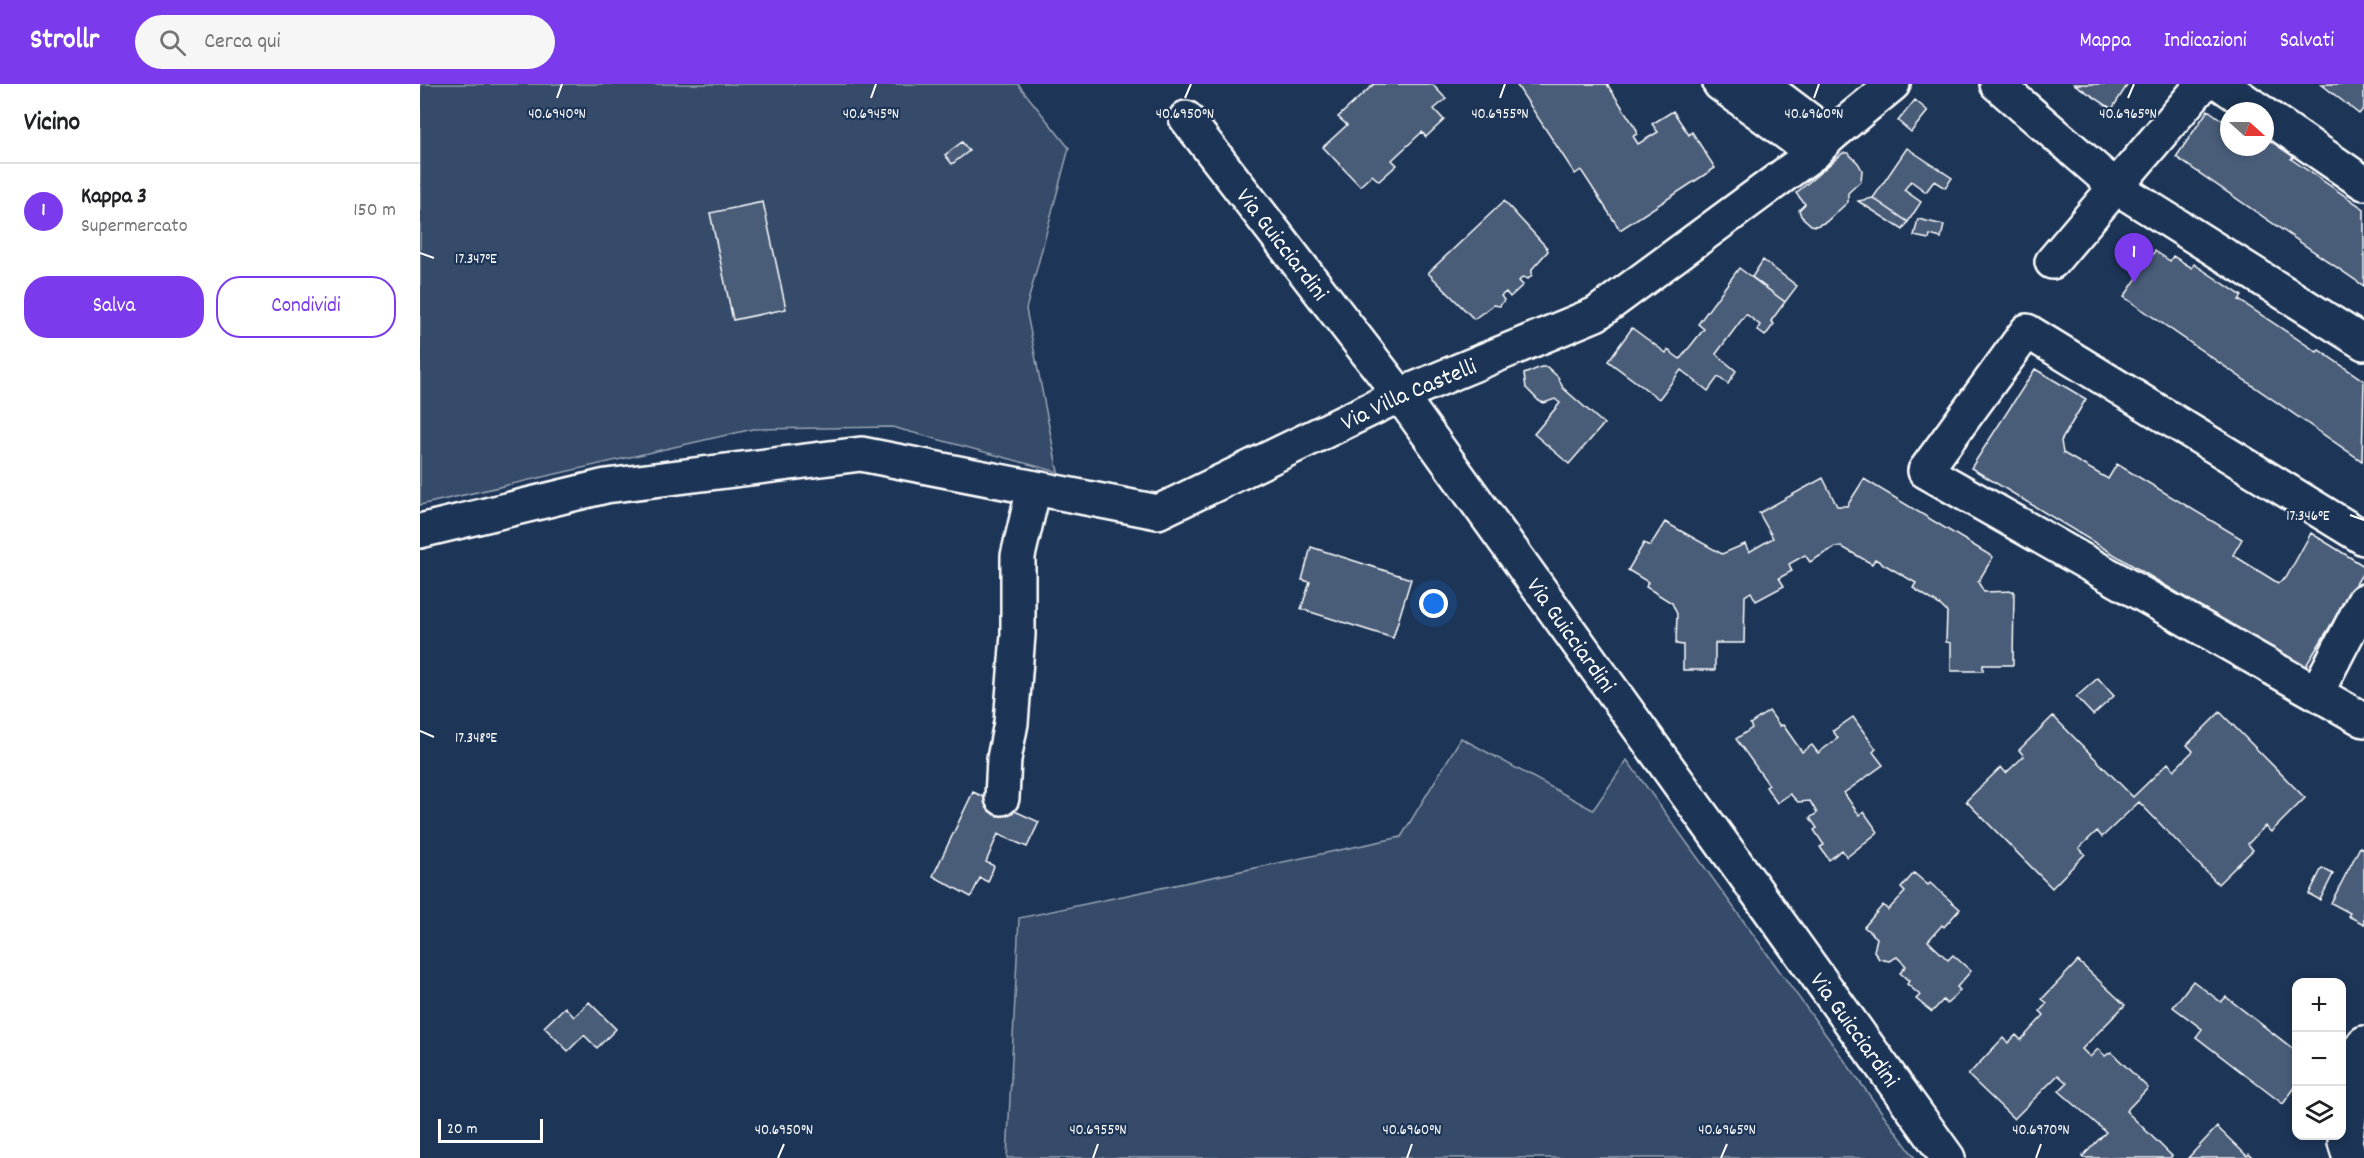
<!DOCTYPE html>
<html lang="it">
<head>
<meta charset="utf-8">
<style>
	body { margin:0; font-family:Dekko,sans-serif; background:#f6f6f6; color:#202124 }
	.controls { position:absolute; right:18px; bottom:18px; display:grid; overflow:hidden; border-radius:12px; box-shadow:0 3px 9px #0003 }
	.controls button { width:54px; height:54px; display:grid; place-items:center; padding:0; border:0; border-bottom:2px solid #e0e0e0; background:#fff; color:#202124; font:30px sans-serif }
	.compass { position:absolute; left:1800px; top:18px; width:54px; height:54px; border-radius:50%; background:#fff; box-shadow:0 3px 9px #0003; rotate:111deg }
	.scale { position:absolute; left:18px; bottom:15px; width:105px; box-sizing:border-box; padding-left:6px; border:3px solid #fff; border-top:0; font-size:16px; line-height:21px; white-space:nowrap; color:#fff; -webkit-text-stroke:4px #1d3557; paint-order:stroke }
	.you { position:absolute; left:1014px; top:520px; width:21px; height:21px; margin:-15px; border:4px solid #fff; border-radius:50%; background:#1a73e8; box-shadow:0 0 0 9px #1a73e833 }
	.badge { display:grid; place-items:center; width:39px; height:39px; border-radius:50%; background:#7c3aed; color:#fff; font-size:20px; font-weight:700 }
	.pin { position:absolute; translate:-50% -50px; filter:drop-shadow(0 2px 3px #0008) }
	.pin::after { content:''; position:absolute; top:32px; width:21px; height:18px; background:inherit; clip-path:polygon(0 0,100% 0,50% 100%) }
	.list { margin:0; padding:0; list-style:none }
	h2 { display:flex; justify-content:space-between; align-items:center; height:78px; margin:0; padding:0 24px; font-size:26px }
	h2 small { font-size:20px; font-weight:400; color:#757577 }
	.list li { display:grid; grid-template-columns:39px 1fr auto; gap:18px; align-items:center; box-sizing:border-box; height:96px; padding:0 24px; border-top:2px solid #e0e0e0 }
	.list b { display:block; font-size:22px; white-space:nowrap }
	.list p { margin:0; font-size:20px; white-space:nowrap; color:#757577 }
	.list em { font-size:20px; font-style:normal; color:#757577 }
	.actions { display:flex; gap:12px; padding:18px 24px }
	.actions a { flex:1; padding:14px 0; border:2px solid #7c3aed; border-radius:24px; text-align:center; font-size:21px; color:#7c3aed }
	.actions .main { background:#7c3aed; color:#fff }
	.icon { flex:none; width:33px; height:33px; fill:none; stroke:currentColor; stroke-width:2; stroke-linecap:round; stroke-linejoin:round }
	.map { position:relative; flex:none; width:1944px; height:1074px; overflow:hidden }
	header { display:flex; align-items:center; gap:36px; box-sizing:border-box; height:84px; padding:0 30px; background:#7c3aed; color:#fff }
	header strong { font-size:28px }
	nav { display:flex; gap:33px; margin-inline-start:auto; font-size:21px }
	.search { width:420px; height:54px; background:#f6f6f6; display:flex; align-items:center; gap:15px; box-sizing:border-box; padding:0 21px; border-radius:33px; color:#757577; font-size:22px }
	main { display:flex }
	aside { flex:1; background:#fff }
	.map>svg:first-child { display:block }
</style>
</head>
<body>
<header>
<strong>Strollr</strong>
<div class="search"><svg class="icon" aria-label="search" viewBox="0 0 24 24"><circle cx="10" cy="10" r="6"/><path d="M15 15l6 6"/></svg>Cerca qui</div>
<nav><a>Mappa</a><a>Indicazioni</a><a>Salvati</a></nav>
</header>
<main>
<aside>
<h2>Vicino<small></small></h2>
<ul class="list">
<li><span class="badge">1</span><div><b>Kappa 3</b><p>Supermercato</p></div><em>150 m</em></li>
</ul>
<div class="actions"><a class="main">Salva</a><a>Condividi</a></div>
</aside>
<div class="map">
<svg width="1944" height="1074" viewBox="0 0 1944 1074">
	<rect width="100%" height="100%" fill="#1d3557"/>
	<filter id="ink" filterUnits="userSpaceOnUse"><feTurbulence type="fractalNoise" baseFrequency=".0167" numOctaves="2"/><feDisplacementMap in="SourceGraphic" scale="12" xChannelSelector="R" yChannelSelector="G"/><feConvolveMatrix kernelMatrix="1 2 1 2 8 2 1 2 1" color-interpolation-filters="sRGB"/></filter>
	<g filter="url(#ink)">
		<path fill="#364b69" stroke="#9aa5b4" stroke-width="1.5" d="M0 0H598L649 64 606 225 638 388 472 343 333 345 0 421Z
			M1041 654 1173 726 1207 676 1495 1074H587L599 834 981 753Z"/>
		<path fill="#4a5d79" stroke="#fff" stroke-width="1.5" d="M954 0H1012L1026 15 1014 25 1024 36 1006 53 1002 48 972 76 977 81 959 97 952 91 940 102 903 63 927 41 918 33Z
			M1096 0H1187L1217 46V50L1213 52 1218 60 1238 48 1232 40 1253 27 1269 51 1272 48 1295 84 1200 146 1161 86 1155 90Z
			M1654 0H1708L1692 25Z
			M1901 0H1944V24L1939 30Z
			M1495 16 1508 27 1491 48 1478 37Z
			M1788 26 1802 36 1806 31 1809 33V63H1845V52L1875 72 1871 75 1944 125V202L1756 73Z
			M542 58 549 67 532 80 525 71Z
			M1487 64 1532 94 1525 104 1514 97 1506 108 1491 97 1484 106 1501 118 1488 138 1453 114Z
			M1423 69H1428L1438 79 1442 86 1441 97 1428 109V118L1406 138 1396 142 1391 141 1381 132 1379 126 1385 120 1376 109Z
			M1453 114 1488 138 1483 146 1438 117Z
			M1084 117 1127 164 1128 167 1112 185V191L1108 195 1103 193 1099 197 1103 201 1090 213 1086 208 1081 212 1084 216 1080 222 1073 221 1054 235 1008 189Z
			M343 118 366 225 313 236 290 129Z
			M1498 135 1524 141 1521 154 1510 151 1509 155 1494 152Z
			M1735 167 1750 177 1753 172 1772 184 1774 180 1822 212 1819 216 1897 268 1899 266 1944 297 1942 377 1704 213Z
			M1343 176 1377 202 1365 218 1332 193Z
			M1319 184 1365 218 1351 237 1354 240 1345 252 1337 246 1340 241 1326 230 1296 270 1316 287 1308 300 1298 293 1288 307 1261 286 1239 315 1188 277 1212 244 1246 269 1248 266 1260 275 1284 245 1278 240Z
			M1121 283H1127L1138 293 1143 304 1184 340 1149 380 1114 350 1140 319 1135 315 1124 319 1119 317 1106 304 1104 290Z
			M1615 285 1666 315 1641 357 1643 369 1688 395 1697 380 1822 455 1813 471 1858 499 1866 494 1891 449 1944 482V487L1884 585 1551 384Z
			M1403 394 1417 422H1427L1444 395 1573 473 1558 498 1564 508 1594 507 1593 581H1563V587H1531V559L1526 558 1527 528 1520 521 1493 504 1496 499 1455 475 1452 480 1422 463H1415L1390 478 1385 471 1369 480 1372 487 1359 494 1364 502 1336 517 1331 508 1325 512 1324 559H1295V586H1263V561L1256 560 1257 530 1252 519 1226 503 1228 498 1208 486 1224 459 1230 462 1245 438 1302 470 1325 460 1329 468 1353 454 1339 429Z
			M891 463 991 495 973 554 881 525 890 498 882 496Z
			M1678 594 1694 612 1673 631 1656 613Z
			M1349 627 1360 642 1363 641 1382 668 1392 661 1398 669 1418 654 1413 647 1433 633 1456 665 1453 668 1463 681 1424 709 1439 731 1444 728 1458 748 1427 773 1422 766 1409 776 1400 763 1404 761 1394 746 1397 744 1390 734 1397 729 1390 717 1378 718 1370 710 1357 719 1346 703 1349 701 1316 655 1332 644 1330 640Z
			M1800 628 1885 714 1851 748 1845 742 1828 760 1833 766 1798 800 1719 718 1682 753 1677 747 1659 764 1665 770 1632 804 1546 717 1581 683 1586 689 1604 672 1599 666 1633 632 1713 713 1748 679 1754 686 1773 667 1767 661Z
			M553 708 619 738 607 763 578 750 566 778 574 782 568 798 560 794 551 813 513 792Z
			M1940 763 1944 765V840L1928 832 1930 829 1911 819Z
			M1902 784 1913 790 1900 816 1889 810Z
			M1494 789 1508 801 1510 799 1540 825 1524 843 1522 841 1508 857 1528 876 1533 871 1551 887 1537 903 1540 906 1527 920 1523 916 1512 928 1496 915 1500 911 1487 900 1489 897 1480 889 1486 882 1477 873 1469 877 1459 875 1454 867 1457 854 1444 843 1463 821 1468 826 1485 808 1481 804Z
			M1658 877 1705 921 1662 965 1670 973 1678 965 1685 972 1691 968 1728 1004 1706 1027 1752 1072 1750 1074H1663L1662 1073 1686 1048 1639 1007 1647 999 1638 991 1594 1035 1548 991 1583 954 1588 959 1596 951 1601 956 1624 931 1620 927 1627 919 1622 915Z
			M1773 897 1801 918 1806 913 1876 967V1002L1863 1020 1776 953 1782 945 1753 923Z
			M169 918 196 945 177 964 164 951 148 967 124 943 145 923 154 933Z
			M1797 1043 1827 1072 1829 1070 1833 1074H1768Z"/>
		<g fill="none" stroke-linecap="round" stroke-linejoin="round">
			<defs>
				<g id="minor">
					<path d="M1300 0 1394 69"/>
					<path d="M1341 0 1410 52"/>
					<path d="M1577 0 1696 103 1944 259"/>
					<path d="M1801 0 1840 27"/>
					<path d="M1845 31 1944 99"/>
					<path id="s1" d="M766 34 980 311 1528 1074"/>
					<path d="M1632 178 1783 0"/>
					<path d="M1944 454 1607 247 1505 387 1944 636"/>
					<path d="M1897 608 1944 517"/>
					<path d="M582 714 584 675 591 639 598 551V472L614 404"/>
					<path d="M1930 1074 1925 1058 1940 966 1944 959"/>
				</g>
				<g id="secondary">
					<path id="s2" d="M0 447 186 402 441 370 738 428 980 311 1176 230 1394 69 1410 52 1473 0"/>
				</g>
			</defs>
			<use href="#minor" stroke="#fff" stroke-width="38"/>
			<use href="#secondary" stroke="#fff" stroke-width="38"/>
			<use href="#minor" stroke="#1d3557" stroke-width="33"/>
			<use href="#secondary" stroke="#1d3557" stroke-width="33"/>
		</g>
	</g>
	<path fill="none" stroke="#fff" stroke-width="2" d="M137 14 142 0M451 14 456 0M765 14 771 0M1080 14 1085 0M1394 14 1399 0M1708 14 1714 0M0 169 14 174M1930 431 1944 436M0 647 14 653M358 1074 364 1060M673 1074 678 1060M987 1074 992 1060M1301 1074 1307 1060M1616 1074 1621 1060"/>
	<g text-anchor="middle" stroke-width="4.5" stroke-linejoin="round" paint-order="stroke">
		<g font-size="24" fill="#fff" stroke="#1d3557">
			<text dy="8" stroke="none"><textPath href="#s1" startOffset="159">Via Guicciardini</textPath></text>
			<text dy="8" stroke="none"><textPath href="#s2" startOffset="1028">Via Villa Castelli</textPath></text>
			<text dy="8" stroke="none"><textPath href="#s1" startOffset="645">Via Guicciardini</textPath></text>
			<text dy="8" stroke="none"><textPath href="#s1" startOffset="1131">Via Guicciardini</textPath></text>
		</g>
	</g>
	<g font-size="15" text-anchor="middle" fill="#fff" stroke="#1d3557" stroke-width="4.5" stroke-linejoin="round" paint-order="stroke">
		<text x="137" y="34">40.6940°N</text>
		<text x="451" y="34">40.6945°N</text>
		<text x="765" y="34">40.6950°N</text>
		<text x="1080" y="34">40.6955°N</text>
		<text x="1394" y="34">40.6960°N</text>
		<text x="1708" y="34">40.6965°N</text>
		<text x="56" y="179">17.347°E</text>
		<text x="1888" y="436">17.346°E</text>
		<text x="56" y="658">17.348°E</text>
		<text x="364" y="1050">40.6950°N</text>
		<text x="678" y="1050">40.6955°N</text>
		<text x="992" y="1050">40.6960°N</text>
		<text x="1307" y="1050">40.6965°N</text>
		<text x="1621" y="1050">40.6970°N</text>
	</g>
</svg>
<div class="controls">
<button>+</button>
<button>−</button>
<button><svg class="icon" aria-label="layers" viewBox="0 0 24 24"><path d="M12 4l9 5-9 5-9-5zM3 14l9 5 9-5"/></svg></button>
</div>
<svg class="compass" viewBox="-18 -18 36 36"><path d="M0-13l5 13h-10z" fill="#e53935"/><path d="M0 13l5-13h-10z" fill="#757577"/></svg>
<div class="scale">20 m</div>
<div class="you"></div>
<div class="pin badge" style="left:1714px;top:199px">1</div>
</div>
</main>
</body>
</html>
